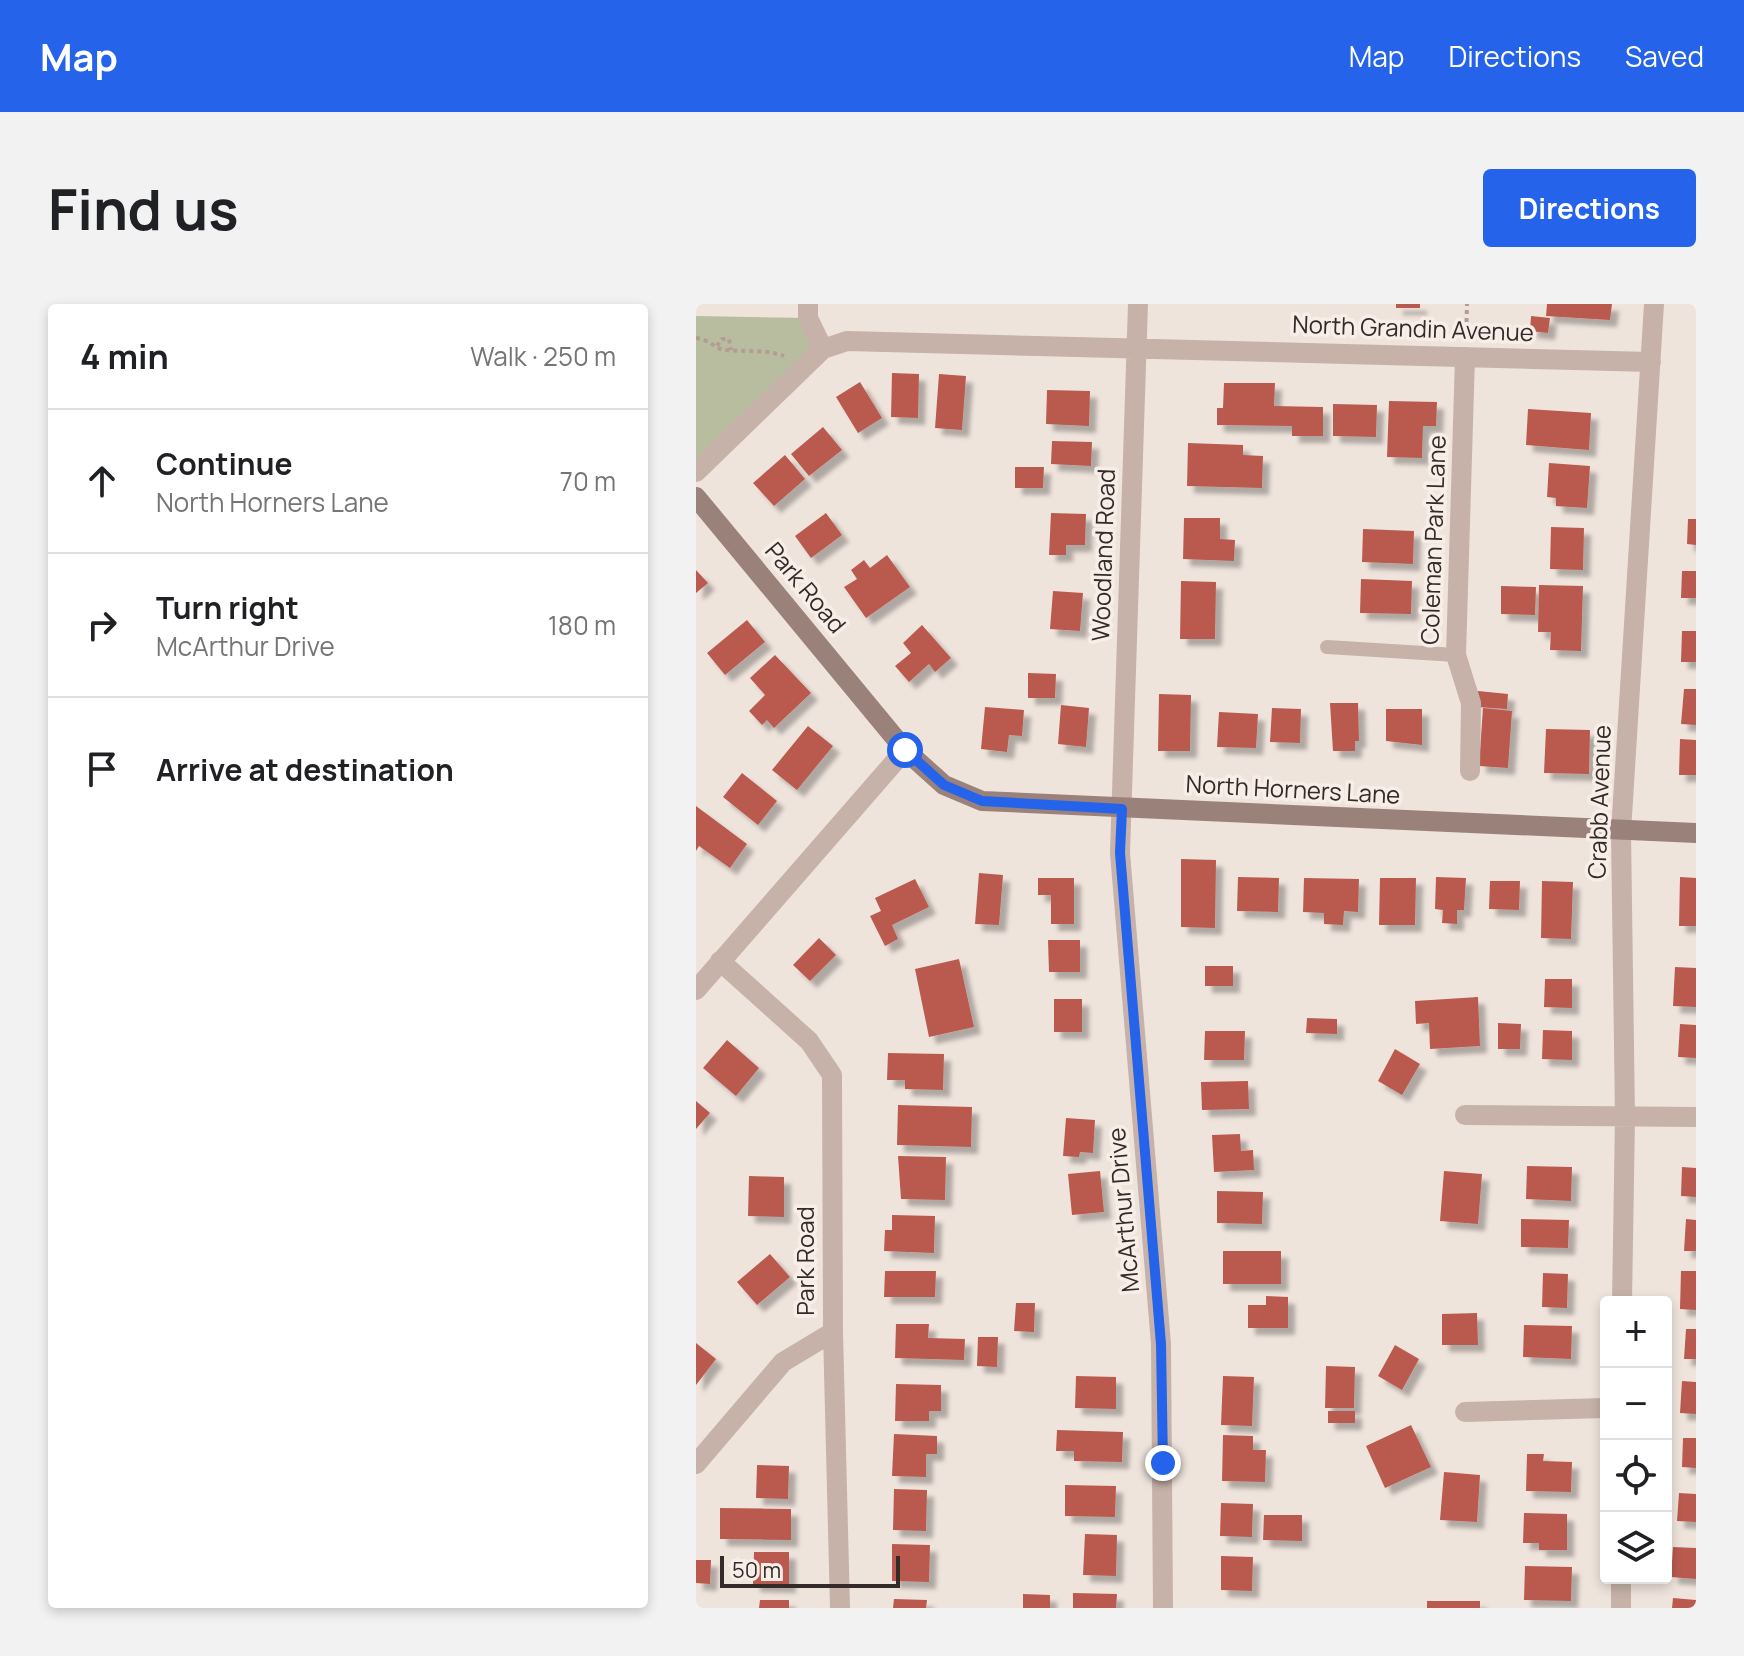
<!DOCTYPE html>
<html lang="en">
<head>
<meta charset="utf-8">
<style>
	body { margin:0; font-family:Manrope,sans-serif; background:#f2f2f2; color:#202124 }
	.controls { position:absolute; right:24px; bottom:24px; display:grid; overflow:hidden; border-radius:8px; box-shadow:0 4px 12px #0003 }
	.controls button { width:72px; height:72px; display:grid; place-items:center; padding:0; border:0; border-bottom:2px solid #e0e0e0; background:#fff; color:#202124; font:40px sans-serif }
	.scale { position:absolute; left:24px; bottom:20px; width:180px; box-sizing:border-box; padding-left:8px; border:4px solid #342a28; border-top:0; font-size:22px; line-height:28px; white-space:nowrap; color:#342a28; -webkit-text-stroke:6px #f8eee8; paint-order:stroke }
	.stop { position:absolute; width:24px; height:24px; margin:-18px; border:6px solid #2563eb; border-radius:50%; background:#fff }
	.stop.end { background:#2563eb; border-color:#fff; box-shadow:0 2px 8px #0008 }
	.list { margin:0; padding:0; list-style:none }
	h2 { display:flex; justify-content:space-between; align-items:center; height:104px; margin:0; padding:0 32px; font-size:34px }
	h2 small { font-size:26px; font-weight:400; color:#757577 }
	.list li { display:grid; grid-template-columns:52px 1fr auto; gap:24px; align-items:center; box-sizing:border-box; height:144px; padding:0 32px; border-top:2px solid #e0e0e0 }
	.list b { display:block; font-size:30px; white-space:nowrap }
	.list p { margin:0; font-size:26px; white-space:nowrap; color:#757577 }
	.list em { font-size:26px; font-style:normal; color:#757577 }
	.icon { flex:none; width:44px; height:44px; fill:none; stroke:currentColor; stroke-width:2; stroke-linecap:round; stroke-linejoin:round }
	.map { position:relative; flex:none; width:1000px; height:1304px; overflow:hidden; border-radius:8px }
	header { display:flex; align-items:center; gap:48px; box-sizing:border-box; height:112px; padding:0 40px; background:#2563eb; color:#fff }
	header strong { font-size:38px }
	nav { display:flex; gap:44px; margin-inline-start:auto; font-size:28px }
	.intro { display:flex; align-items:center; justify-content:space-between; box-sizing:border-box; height:192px; padding:0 48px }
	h1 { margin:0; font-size:56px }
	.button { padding:20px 36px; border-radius:8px; background:#2563eb; color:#fff; font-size:28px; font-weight:700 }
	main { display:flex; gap:48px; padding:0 48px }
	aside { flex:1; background:#fff; border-radius:8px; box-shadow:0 4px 12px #0003 }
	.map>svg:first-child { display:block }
</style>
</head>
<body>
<header>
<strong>Map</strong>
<nav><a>Map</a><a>Directions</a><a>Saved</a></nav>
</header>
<div class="intro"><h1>Find us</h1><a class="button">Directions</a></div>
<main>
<aside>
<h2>4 min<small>Walk · 250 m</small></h2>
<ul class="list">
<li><svg class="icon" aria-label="ahead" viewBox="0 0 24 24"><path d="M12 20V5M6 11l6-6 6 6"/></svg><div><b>Continue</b><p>North Horners Lane</p></div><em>70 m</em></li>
<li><svg class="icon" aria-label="right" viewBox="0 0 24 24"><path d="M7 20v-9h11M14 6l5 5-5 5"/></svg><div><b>Turn right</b><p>McArthur Drive</p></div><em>180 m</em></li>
<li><svg class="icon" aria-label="arrive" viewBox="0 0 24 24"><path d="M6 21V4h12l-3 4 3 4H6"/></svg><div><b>Arrive at destination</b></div></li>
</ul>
</aside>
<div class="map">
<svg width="1000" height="1304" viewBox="0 0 1000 1304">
	<defs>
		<filter id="shadow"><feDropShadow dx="7" dy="7" stdDeviation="2" flood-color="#0004"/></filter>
	</defs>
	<rect width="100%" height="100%" fill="#efe4dc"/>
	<path fill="#b7bd9e" d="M0 12 112 14 127 45 0 168Z"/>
	<path fill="#ba5a4f" filter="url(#shadow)" d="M700 0H724V4H700Z
		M851 0H916L914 16 850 12Z
		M835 12 854 14 852 29 834 27Z
		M196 69 223 70 222 114 195 113Z
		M243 70 270 72 266 126 239 124Z
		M164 78 186 114 162 129 140 93Z
		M528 79H579L578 102 627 103V132H596V122L521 121V104H527Z
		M351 86 394 87 393 122 350 120Z
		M693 97 741 98 740 122H727L726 154 691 153Z
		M637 100 681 101 680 133 637 132Z
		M832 105 895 109 893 146 830 141Z
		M127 123 146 146 113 172 95 150Z
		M356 137 396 138 395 162 355 160Z
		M492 139 547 141V151L567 152 566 184 491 182Z
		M89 151 109 175 78 202 57 179Z
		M853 159 894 162 891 204 860 202V194L851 193Z
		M319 163H348L347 184H319Z
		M130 209 146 231 115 254 99 232Z
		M355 209 390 210 389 241H370V251H353Z
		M488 214H524V235L539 236 538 257 487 255Z
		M992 215H1000V241L991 240Z
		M855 223 888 224 887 266 854 265Z
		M667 225 718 227 717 260 666 258Z
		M191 251 214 283 170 314 148 283 161 275 155 266 168 256 174 264Z
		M0 266 12 279 0 289Z
		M986 267H1000V294H985Z
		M665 275 716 277 715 310 664 309Z
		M485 277 520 278 519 335H484Z
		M843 281 887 282 885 347 854 346 855 328H842Z
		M805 282 840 283 839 311 805 310Z
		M357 287 387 289 384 327 354 325Z
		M51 316 69 338 29 371 11 349Z
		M226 321 255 354 239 368 233 360 213 378 199 362 215 349 207 339Z
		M986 327H1000V358H985Z
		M79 351 115 389 78 424 71 416 66 421 53 407 69 391 54 374Z
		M332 369 360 370 359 394H332Z
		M988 385H1000V421L985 420Z
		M782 387 812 390 811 405 781 403Z
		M463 390 495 391 494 447H462Z
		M634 399H662L663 437H659V447H637Z
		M365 401 393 404 390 443 362 440Z
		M289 403 328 406 326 432 313 431 311 448 285 445Z
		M576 404 605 405 604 439 574 438Z
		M787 404 816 407 812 464 783 462Z
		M690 405H726V441L690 437Z
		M523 408 562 410 560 444 521 443Z
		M112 422 137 442 101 486 76 466Z
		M850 425 894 426 893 470 848 469Z
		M984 435 1000 436V471H983Z
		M46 469 81 497 62 521 27 493Z
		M0 502 51 540 34 564 3 542 0 547Z
		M485 555 520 556 519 624 485 623Z
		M283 569 307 571 303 621 279 620Z
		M542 573 583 574 582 608 541 607Z
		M740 573 770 574 768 606H761V620L746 619 747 606 739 605Z
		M984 573 1000 574V622H983Z
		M342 574H378V620H355V591H342Z
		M608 574 663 575 662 608 648 607 647 621 628 620V609L607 608Z
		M684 574H720L719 621H683Z
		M219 575 233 603 196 621 202 635 189 642 174 612 185 607 179 594Z
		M794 577H824L823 606 793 605Z
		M846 577 877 578 875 635 845 634Z
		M123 634 140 651 114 677 97 661Z
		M352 636H384V668H353Z
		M263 655 278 723 233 733 219 665Z
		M509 662H537V682H509Z
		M979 663 1000 664V703L977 702Z
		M849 675H876V704L848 703Z
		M782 693 784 742 734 745 733 719 720 720 719 697Z
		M358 695H386V728H358Z
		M611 714 641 715V730L610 729Z
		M802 719 825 720 824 745H802Z
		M984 720 1000 721V754L982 753Z
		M847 726 876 727V756L846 755Z
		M509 727H549L548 756H508Z
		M31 736 63 764 40 792 7 764Z
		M699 745 724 760 706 791 682 777Z
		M192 749 248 750 247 786 209 785V776H191Z
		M552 777 553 805 506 806 505 778Z
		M0 797 14 809 0 825Z
		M202 801 276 803 275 843 201 841Z
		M370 814 399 816 397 849 384 848 383 853 367 852Z
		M544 830 545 847 557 846 558 866 518 868 516 831Z
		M202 852 250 853 249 896 205 895Z
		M831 862 876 863 875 897 830 895Z
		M986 863 1000 864V893L985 892Z
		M404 867 408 908 376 911 372 870Z
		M748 867 786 870 782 920 744 917Z
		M53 872 88 873V913L52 912Z
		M521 887 567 888 566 920 521 919Z
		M196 911 239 912 238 949 188 947 189 926H196Z
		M825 915 873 916 872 944 825 943Z
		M990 915 1000 916V947H988Z
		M527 947H585V980H527Z
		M74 950 94 973 61 1001 41 978Z
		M189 967H240L239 993H188Z
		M985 967H1000V1006L984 1005Z
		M847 969 872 970 871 1004 846 1003Z
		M570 992 592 993V1024H552V1001H570Z
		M320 999H339L338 1028 318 1027Z
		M781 1009 782 1041H746V1010Z
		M200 1020H233L232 1034 269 1035 268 1056 199 1054Z
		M828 1021 876 1022 875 1055 827 1053Z
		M990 1025H1000V1055H988Z
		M282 1033H302L301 1063 281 1062Z
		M0 1039 20 1055 0 1081Z
		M699 1041 723 1055 706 1086 682 1072Z
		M630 1062 659 1063 658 1104H629Z
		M380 1072 420 1073V1105L379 1104Z
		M527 1072 558 1073 556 1122 525 1121Z
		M986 1077 1000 1078V1110L984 1109Z
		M200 1080 245 1081V1107H233V1117H199Z
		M632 1107H659V1119H632Z
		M715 1121 735 1163 689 1184 670 1142Z
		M361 1126 427 1128 426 1158 378 1157V1147H360Z
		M198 1130 241 1132V1150H230V1173L196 1172Z
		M527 1131 557 1132V1146H570L569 1178 526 1177Z
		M987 1134H1000V1164L986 1163Z
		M831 1150H848L847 1157 876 1158 875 1188 830 1187Z
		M61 1161 93 1162 92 1195 60 1194Z
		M748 1168 784 1171 781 1218 744 1216Z
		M369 1181 420 1182 419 1213 369 1212Z
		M198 1185 231 1186 230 1227 197 1226Z
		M983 1189 1000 1190V1218L981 1217Z
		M525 1199 557 1200 556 1233 524 1232Z
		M24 1204 95 1205V1236L24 1235Z
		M828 1209 871 1210V1246H843V1239H827Z
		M568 1211H606V1237L567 1236Z
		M389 1230 421 1231 420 1272 387 1271Z
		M196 1240 234 1241 233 1278 196 1277Z
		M977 1243 1000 1244V1275L975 1273Z
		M58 1248H93V1282L57 1281Z
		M525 1252 557 1253 556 1287 525 1286Z
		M0 1256H15L14 1280 0 1279Z
		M829 1262 876 1263 875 1297 828 1296Z
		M377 1289 421 1290 420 1304H377Z
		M327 1290 354 1291V1304H327Z
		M977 1294 1000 1296V1304H976Z
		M198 1295 231 1296 230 1304H197Z
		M64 1296H93V1304H63Z
		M731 1297H784V1304H731Z"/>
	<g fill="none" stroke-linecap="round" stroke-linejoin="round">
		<path stroke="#b29c94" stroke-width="4" stroke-dasharray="4 4" stroke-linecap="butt" d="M0 34C15 36 20 46 30 46 48 48 70 45 88 52
			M770 34 771 0
			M21 42 26 35H33L35 46"/>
		<path stroke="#c6b2a9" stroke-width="14" d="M631 343 760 351"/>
		<path stroke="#c6b2a9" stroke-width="20" d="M112 0V14L127 45
			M442 0 424 549 465 1040 467 1304
			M769 53 760 351 775 399 774 467
			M0 168 127 45 151 37 955 58
			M24 657 113 737 136 771 137 1028 144 1304
			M0 686 209 446
			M769 811 1000 813
			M926 998 929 813 925 528 958 0
			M769 1108 910 1104
			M0 1160 87 1058 137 1028
			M925 1274V1304"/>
		<path stroke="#9a827b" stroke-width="20" d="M0 193 209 446 248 481 286 497 1000 529"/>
	</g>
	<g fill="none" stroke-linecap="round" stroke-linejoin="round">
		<path stroke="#2563eb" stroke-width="10" d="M209 446 248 481 286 497 426 505 424 549 465 1040 467 1159"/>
	</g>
	<g text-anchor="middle" stroke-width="7" stroke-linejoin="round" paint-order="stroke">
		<g font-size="24" fill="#342a28" stroke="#f8eee8">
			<text transform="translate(717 25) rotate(2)" y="8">North Grandin Avenue</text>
			<text transform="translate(738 236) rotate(-88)" y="8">Coleman Park Lane</text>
			<text transform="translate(408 251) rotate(-88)" y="8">Woodland Road</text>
			<text transform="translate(109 284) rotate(50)" y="8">Park Road</text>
			<text transform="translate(597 486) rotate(3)" y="8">North Horners Lane</text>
			<text transform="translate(904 498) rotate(-88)" y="8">Crabb Avenue</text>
			<text transform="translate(428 906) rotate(-95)" y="8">McArthur Drive</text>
			<text transform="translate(110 957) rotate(-90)" y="8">Park Road</text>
		</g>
	</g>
</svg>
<div class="controls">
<button>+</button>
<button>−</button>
<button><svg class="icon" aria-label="locate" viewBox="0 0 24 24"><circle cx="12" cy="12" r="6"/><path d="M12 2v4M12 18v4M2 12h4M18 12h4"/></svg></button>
<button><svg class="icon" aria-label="layers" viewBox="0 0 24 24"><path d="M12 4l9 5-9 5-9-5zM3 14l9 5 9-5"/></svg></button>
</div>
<div class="scale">50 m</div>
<div class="stop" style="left:209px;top:446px"></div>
<div class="stop end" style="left:467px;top:1159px"></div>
</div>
</main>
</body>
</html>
